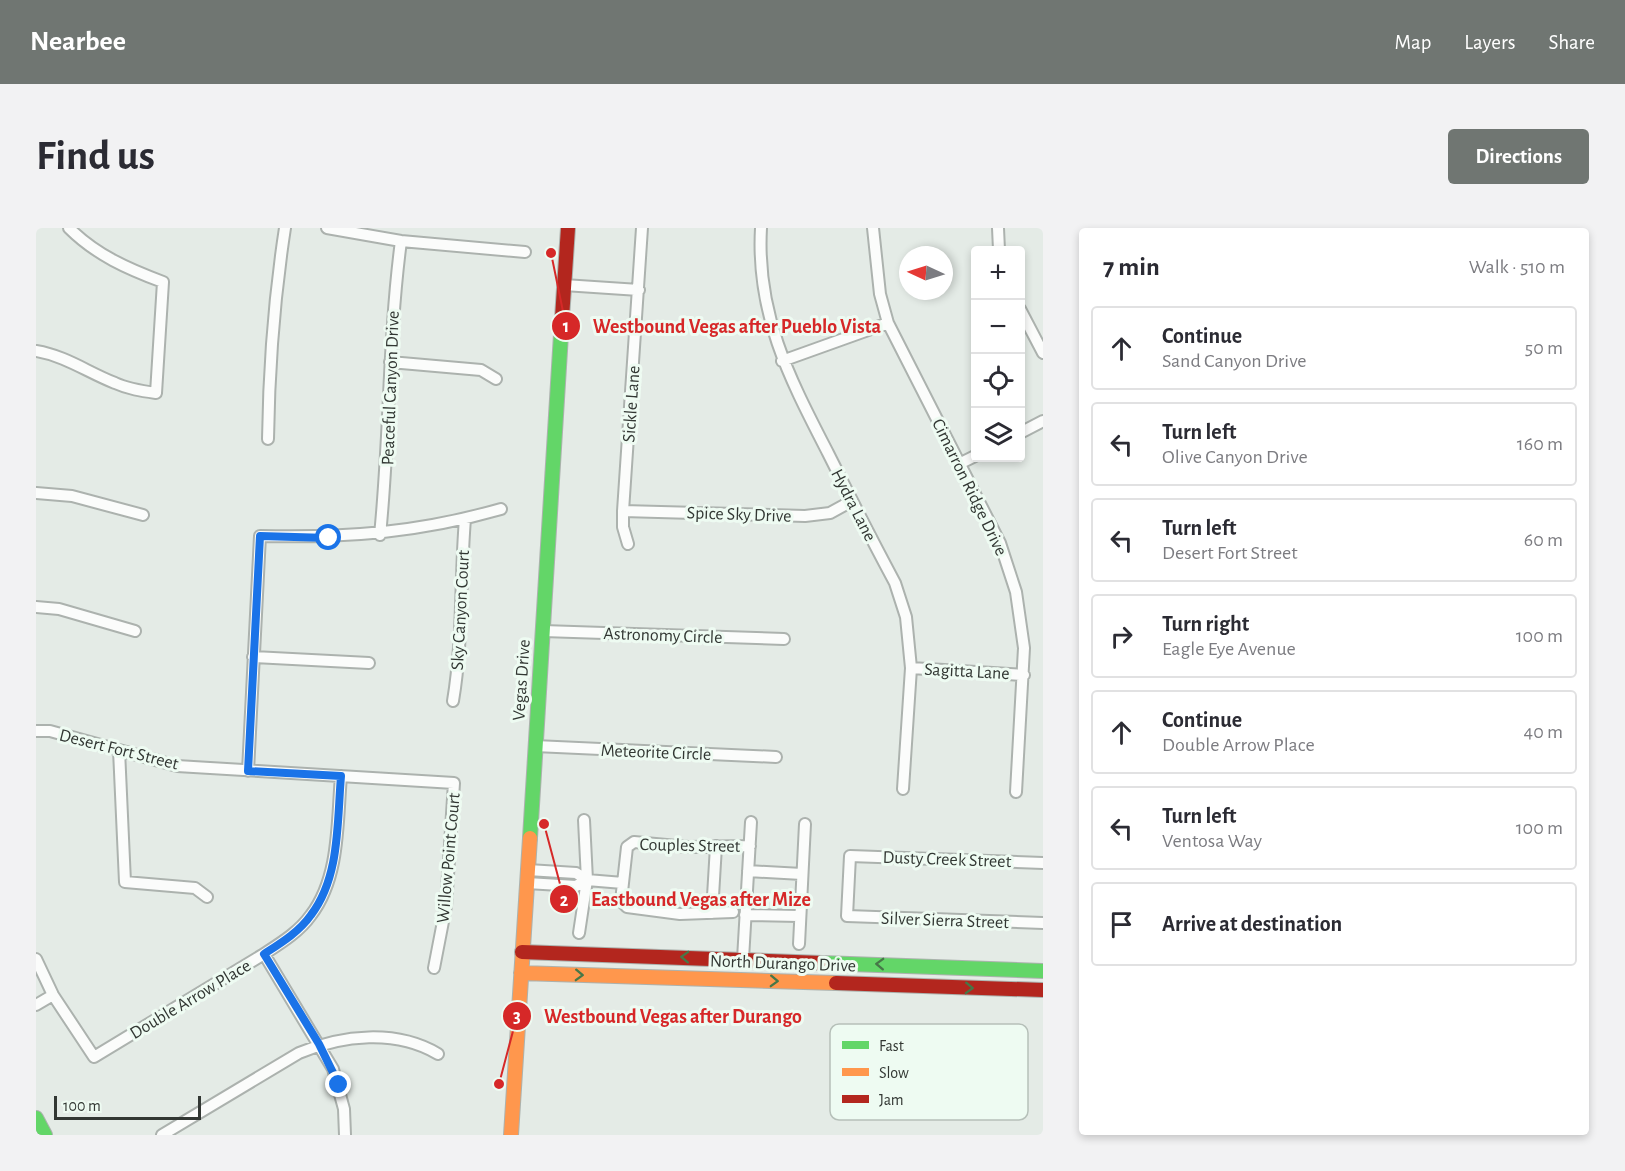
<!DOCTYPE html>
<html lang="en">
<head>
<meta charset="utf-8">
<style>
	body { margin:0; font-family:"Alegreya Sans",sans-serif; background:#f2f2f3; color:#2b2b33 }
	.controls { position:absolute; right:18px; top:18px; display:grid; overflow:hidden; border-radius:6px; box-shadow:0 3px 9px #0003 }
	.controls button { width:54px; height:54px; display:grid; place-items:center; padding:0; border:0; border-bottom:2px solid #e1e1e2; background:#fff; color:#2b2b33; font:30px sans-serif }
	.compass { position:absolute; left:863px; top:18px; width:54px; height:54px; border-radius:50%; background:#fff; box-shadow:0 3px 9px #0003; rotate:274deg }
	.scale { position:absolute; left:18px; bottom:15px; width:147px; box-sizing:border-box; padding-left:6px; border:3px solid #323733; border-top:0; font-size:16px; line-height:21px; white-space:nowrap; color:#323733; -webkit-text-stroke:4px #eefbf2; paint-order:stroke }
	.stop { position:absolute; width:18px; height:18px; margin:-14px; border:4px solid #1a73e8; border-radius:50%; background:#fff }
	.stop.end { background:#1a73e8; border-color:#fff; box-shadow:0 2px 6px #0008 }
	.list { margin:0; padding:0; list-style:none }
	h2 { display:flex; justify-content:space-between; align-items:center; height:78px; margin:0; padding:0 24px; font-size:26px }
	h2 small { font-size:20px; font-weight:400; color:#7c7c81 }
	.list li { display:grid; grid-template-columns:39px 1fr auto; gap:18px; align-items:center; box-sizing:border-box; height:84px; margin:0 12px 12px; padding:0 12px; border:2px solid #e1e1e2; border-radius:6px }
	.list b { display:block; font-size:22px; white-space:nowrap }
	.list p { margin:0; font-size:20px; white-space:nowrap; color:#7c7c81 }
	.list em { font-size:20px; font-style:normal; color:#7c7c81 }
	.icon { flex:none; width:33px; height:33px; fill:none; stroke:currentColor; stroke-width:2; stroke-linecap:round; stroke-linejoin:round }
	.map { position:relative; flex:none; width:1007px; height:907px; overflow:hidden; border-radius:6px }
	header { display:flex; align-items:center; gap:36px; box-sizing:border-box; height:84px; padding:0 30px; background:#707672; color:#fff }
	header strong { font-size:28px }
	nav { display:flex; gap:33px; margin-inline-start:auto; font-size:21px }
	.intro { display:flex; align-items:center; justify-content:space-between; box-sizing:border-box; height:144px; padding:0 36px }
	h1 { margin:0; font-size:42px }
	.button { padding:15px 27px; border-radius:6px; background:#707672; color:#fff; font-size:21px; font-weight:700 }
	main { display:flex; gap:36px; padding:0 36px }
	aside { flex:1; background:#fff; border-radius:6px; box-shadow:0 3px 9px #0003 }
	.map>svg:first-child { display:block }
</style>
</head>
<body>
<header>
<strong>Nearbee</strong>
<nav><a>Map</a><a>Layers</a><a>Share</a></nav>
</header>
<div class="intro"><h1>Find us</h1><a class="button">Directions</a></div>
<main>
<div class="map">
<svg width="1007" height="907" viewBox="0 0 1007 907">
	<rect width="100%" height="100%" fill="#e4ebe6"/>
	<g fill="none" stroke-linecap="round" stroke-linejoin="round">
		<defs>
			<path id="street" d="M291 0 365 13 489 24
				M725 0C720 87 754 151 792 225 814 269 836 312 859 355L870 389 875 440 867 561
				M837 0 844 66 852 95 964 315 980 364 988 420 980 564
				M962 0 963 22
				M528 57 603 62
				M984 81 1007 125
				M0 123C30 128 51 144 79 155 92 161 106 163 120 165L127 54C92 41 60 27 33 0
				M746 133 852 95
				M354 134 445 142 460 151
				M984 205 1007 193
				M232 211C233 139 238 71 249 0
				M923 236 939 228
				M0 265 36 268 107 287
				M587 283 769 288 794 285 816 273
				M344 307C354 209 352 111 365 13
				M592 316 587 299V283L606 0
				M0 379 23 381 99 403
				M507 403 748 411
				M217 429 333 435
				M875 440 988 447
				M417 473C427 414 424 351 429 291
				M0 503H14L141 538 418 555 410 678 398 740
				M499 518 740 529
				M83 522 89 654 159 660 171 669
				M212 543 224 308C310 310 381 305 465 281
				M1007 635 814 628 811 688 1007 695
				M492 642 540 645 551 652
				M712 643 766 646
				M491 655 540 658 551 652 587 655
				M697 684 644 686 591 679 585 673 591 619 598 614 652 619 714 618
				M676 685 680 618
				M709 687 763 688
				M543 705 551 652 548 592
				M763 716 769 596
				M228 726 297 841 308 881 309 907
				M0 731 17 767 58 829 228 726C245 715 263 704 275 687 304 649 301 594 305 548
				M707 731 715 594
				M0 777 17 767
				M126 907 263 825C306 807 360 801 402 826"/>
			<path id="fast" d="M494 610 526 90
				M786 735 1007 743
				M0 890 9 907"/>
			<path id="slow" d="M485 745 800 755
				M475 907 494 610"/>
			<path id="jam" d="M526 90 532 0
				M486 724 786 735
				M800 755 1007 762"/>
		</defs>
		<use href="#street" stroke="#acb2ae" stroke-width="14"/>
		<use href="#fast" stroke="#acb2ae" stroke-width="16"/>
		<use href="#slow" stroke="#acb2ae" stroke-width="16"/>
		<use href="#jam" stroke="#acb2ae" stroke-width="16"/>
		<use href="#street" stroke="#fbfcfb" stroke-width="10"/>
		<use href="#fast" stroke="#63d668" stroke-width="14"/>
		<use href="#slow" stroke="#ff974d" stroke-width="14"/>
		<use href="#jam" stroke="#b3261e" stroke-width="14"/>
	</g>
	<defs><path id="oneway-chevron" d="M-2-3.5L2.5 0L-2 3.5" fill="none" stroke-width="1.6" stroke-linecap="round" stroke-linejoin="round" transform="scale(1.5)"/></defs>
	<g stroke="#467748">
		<use href="#oneway-chevron" transform="translate(649 729) rotate(-178)"/>
		<use href="#oneway-chevron" transform="translate(844 736) rotate(-178)"/>
		<use href="#oneway-chevron" transform="translate(543 747) rotate(2)"/>
		<use href="#oneway-chevron" transform="translate(738 753) rotate(2)"/>
		<use href="#oneway-chevron" transform="translate(933 760) rotate(2)"/>
	</g>
	<g fill="none" stroke-linecap="round" stroke-linejoin="round">
		<path stroke="#1a73e8" stroke-width="8" d="M293 310 224 308 212 543 305 548C301 595 304 649 275 687 263 704 245 715 228 726L283 816 303 857"/>
	</g>
	<g text-anchor="middle" stroke-width="6" stroke-linejoin="round" paint-order="stroke">
		<g font-size="18" fill="#323733" stroke="#eefbf2">
			<text transform="translate(354 160) rotate(-88)" y="6">Peaceful Canyon Drive</text>
			<text transform="translate(595 176) rotate(-86)" y="6">Sickle Lane</text>
			<text transform="translate(934 259) rotate(64)" y="6">Cimarron Ridge Drive</text>
			<text transform="translate(818 277) rotate(63)" y="6">Hydra Lane</text>
			<text transform="translate(703 286) rotate(2)" y="6">Spice Sky Drive</text>
			<text transform="translate(424 382) rotate(-87)" y="6">Sky Canyon Court</text>
			<text transform="translate(627 407) rotate(2)" y="6">Astronomy Circle</text>
			<text transform="translate(931 443) rotate(3)" y="6">Sagitta Lane</text>
			<text transform="translate(485 452) rotate(-86)" y="6">Vegas Drive</text>
			<text transform="translate(83 521) rotate(14)" y="6">Desert Fort Street</text>
			<text transform="translate(620 524) rotate(2)" y="6">Meteorite Circle</text>
			<text transform="translate(654 617) rotate(1)" y="6">Couples Street</text>
			<text transform="translate(412 630) rotate(-85)" y="6">Willow Point Court</text>
			<text transform="translate(911 631) rotate(2)" y="6">Dusty Creek Street</text>
			<text transform="translate(909 692) rotate(2)" y="6">Silver Sierra Street</text>
			<text transform="translate(747 735) rotate(2)" y="6">North Durango Drive</text>
			<text transform="translate(154 771) rotate(-31)" y="6">Double Arrow Place</text>
		</g>
	</g>
	<rect x="794" y="796" width="198" height="96" rx="9" fill="#eefbf2" stroke="#b6c0b9" stroke-width="1.5"/>
	<rect x="806" y="813" width="27" height="8" fill="#63d668"/>
	<rect x="806" y="840" width="27" height="8" fill="#ff974d"/>
	<rect x="806" y="867" width="27" height="8" fill="#b3261e"/>
	<g font-size="16" fill="#323733">
		<text x="843" y="823">Fast</text>
		<text x="843" y="850">Slow</text>
		<text x="843" y="877">Jam</text>
	</g>
	<path fill="none" stroke="#d62828" stroke-width="2" d="M515 25L530 98M508 596L528 671M463 856L481 788"/>
	<g fill="#d62828" stroke="#eefbf2" stroke-width="2">
		<circle cx="515" cy="25" r="6"/>
		<circle cx="508" cy="596" r="6"/>
		<circle cx="463" cy="856" r="6"/>
		<circle cx="530" cy="98" r="15"/>
		<circle cx="528" cy="671" r="15"/>
		<circle cx="481" cy="788" r="15"/>
	</g>
	<g font-size="18" text-anchor="middle" font-weight="bold" fill="#fff">
		<text x="530" y="104">1</text>
		<text x="528" y="678">2</text>
		<text x="481" y="794">3</text>
	</g>
	<g font-size="20" text-anchor="middle" font-weight="bold" fill="#d62828" stroke="#eefbf2" stroke-width="6" stroke-linejoin="round" paint-order="stroke">
		<text x="701" y="105">Westbound Vegas after Pueblo Vista</text>
		<text x="665" y="678">Eastbound Vegas after Mize</text>
		<text x="637" y="795">Westbound Vegas after Durango</text>
	</g>
</svg>
<div class="controls">
<button>+</button>
<button>−</button>
<button><svg class="icon" aria-label="locate" viewBox="0 0 24 24"><circle cx="12" cy="12" r="6"/><path d="M12 2v4M12 18v4M2 12h4M18 12h4"/></svg></button>
<button><svg class="icon" aria-label="layers" viewBox="0 0 24 24"><path d="M12 4l9 5-9 5-9-5zM3 14l9 5 9-5"/></svg></button>
</div>
<svg class="compass" viewBox="-18 -18 36 36"><path d="M0-13l5 13h-10z" fill="#e53935"/><path d="M0 13l5-13h-10z" fill="#7c7c81"/></svg>
<div class="scale">100 m</div>
<div class="stop" style="left:293px;top:310px"></div>
<div class="stop end" style="left:303px;top:857px"></div>
</div>
<aside>
<h2>7 min<small>Walk · 510 m</small></h2>
<ul class="list">
<li><svg class="icon" aria-label="ahead" viewBox="0 0 24 24"><path d="M12 20V5M6 11l6-6 6 6"/></svg><div><b>Continue</b><p>Sand Canyon Drive</p></div><em>50 m</em></li>
<li><svg class="icon" aria-label="left" viewBox="0 0 24 24"><path d="M17 20v-9H6M10 6l-5 5 5 5"/></svg><div><b>Turn left</b><p>Olive Canyon Drive</p></div><em>160 m</em></li>
<li><svg class="icon" aria-label="left" viewBox="0 0 24 24"><path d="M17 20v-9H6M10 6l-5 5 5 5"/></svg><div><b>Turn left</b><p>Desert Fort Street</p></div><em>60 m</em></li>
<li><svg class="icon" aria-label="right" viewBox="0 0 24 24"><path d="M7 20v-9h11M14 6l5 5-5 5"/></svg><div><b>Turn right</b><p>Eagle Eye Avenue</p></div><em>100 m</em></li>
<li><svg class="icon" aria-label="ahead" viewBox="0 0 24 24"><path d="M12 20V5M6 11l6-6 6 6"/></svg><div><b>Continue</b><p>Double Arrow Place</p></div><em>40 m</em></li>
<li><svg class="icon" aria-label="left" viewBox="0 0 24 24"><path d="M17 20v-9H6M10 6l-5 5 5 5"/></svg><div><b>Turn left</b><p>Ventosa Way</p></div><em>100 m</em></li>
<li><svg class="icon" aria-label="arrive" viewBox="0 0 24 24"><path d="M6 21V4h12l-3 4 3 4H6"/></svg><div><b>Arrive at destination</b></div></li>
</ul>
</aside>
</main>
</body>
</html>
